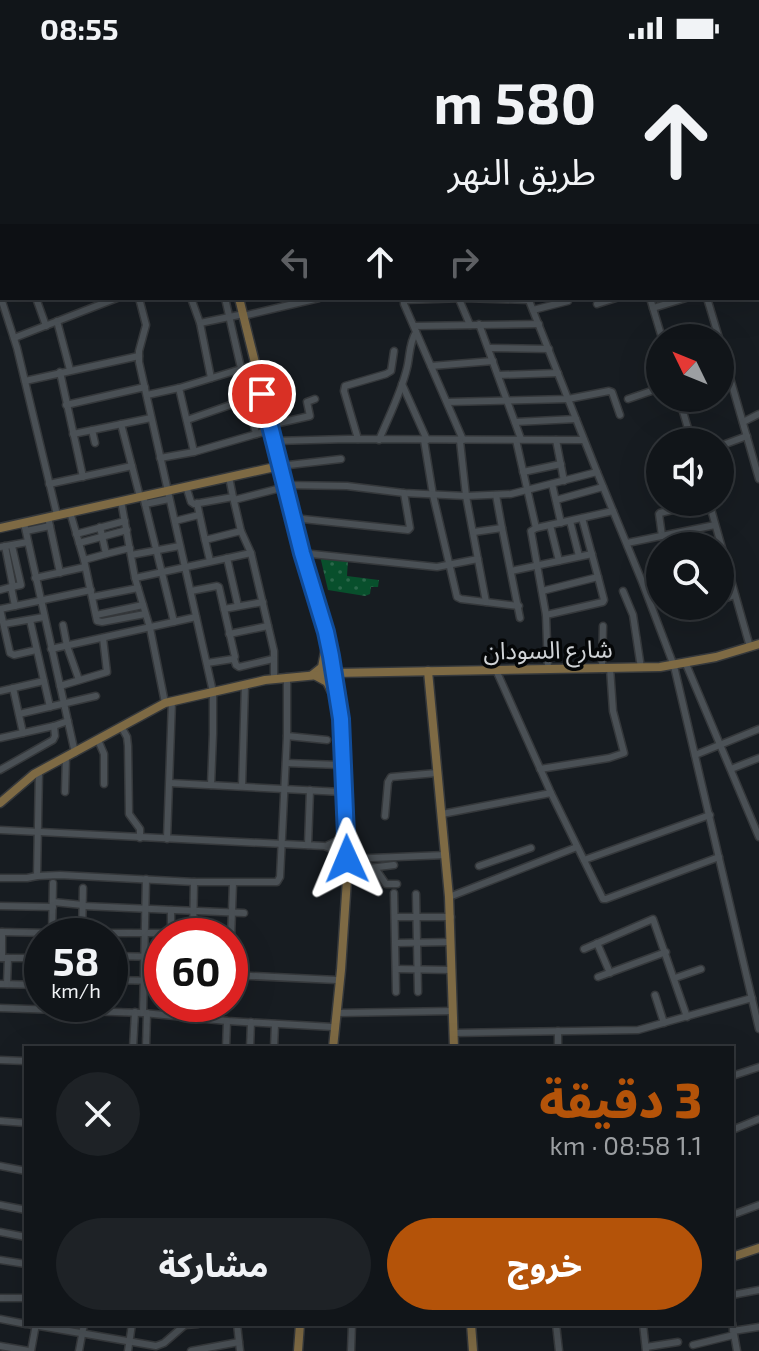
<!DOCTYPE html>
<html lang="ar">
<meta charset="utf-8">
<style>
body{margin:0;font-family:"Exo 2","Noto Sans Arabic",sans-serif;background:#1e2226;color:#f1f3f6;direction:rtl;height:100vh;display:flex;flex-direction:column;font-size:30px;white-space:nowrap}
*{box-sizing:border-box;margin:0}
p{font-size:26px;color:#9c9fa2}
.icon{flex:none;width:44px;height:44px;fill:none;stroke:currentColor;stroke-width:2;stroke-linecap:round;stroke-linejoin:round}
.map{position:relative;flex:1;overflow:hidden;direction:ltr}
.panel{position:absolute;left:24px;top:990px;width:710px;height:280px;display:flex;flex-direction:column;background:#111519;border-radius:0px;box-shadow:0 8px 32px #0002,0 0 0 2px #303438;direction:rtl}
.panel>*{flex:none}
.banner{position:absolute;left:0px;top:0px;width:760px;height:244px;box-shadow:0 8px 32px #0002,0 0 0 2px #303438;direction:rtl;background:#111519;color:#f1f3f6;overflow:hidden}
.needle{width:52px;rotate:313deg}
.fabs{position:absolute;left:646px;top:268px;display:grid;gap:16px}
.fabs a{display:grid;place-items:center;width:88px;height:88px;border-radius:50%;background:#111519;box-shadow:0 8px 32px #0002,0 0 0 2px #303438;font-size:40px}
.speed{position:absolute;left:24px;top:862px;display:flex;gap:16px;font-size:40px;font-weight:700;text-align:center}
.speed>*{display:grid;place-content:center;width:104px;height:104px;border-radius:50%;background:#111519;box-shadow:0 8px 32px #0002,0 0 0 2px #303438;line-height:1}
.speed small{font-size:20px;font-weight:400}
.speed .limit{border:12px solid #d22;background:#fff;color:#111}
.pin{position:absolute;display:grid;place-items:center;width:68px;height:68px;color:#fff;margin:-34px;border:4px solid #fff;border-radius:50%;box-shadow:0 2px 8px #0007}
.me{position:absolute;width:88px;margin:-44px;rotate:359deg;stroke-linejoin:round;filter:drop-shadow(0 0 6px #0008)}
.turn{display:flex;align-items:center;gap:28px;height:168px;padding:0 32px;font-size:36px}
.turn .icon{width:104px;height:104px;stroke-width:2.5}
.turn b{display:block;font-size:56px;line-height:68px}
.lanes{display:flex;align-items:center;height:76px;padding:0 32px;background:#0003;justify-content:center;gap:40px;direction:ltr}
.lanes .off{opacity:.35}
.round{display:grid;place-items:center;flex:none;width:84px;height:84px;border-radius:42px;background:#1e2226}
.head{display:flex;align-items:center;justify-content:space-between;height:136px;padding:0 32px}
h1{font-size:48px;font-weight:800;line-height:60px;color:#b45309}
.button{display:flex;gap:16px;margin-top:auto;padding:16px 32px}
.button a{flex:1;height:92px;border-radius:48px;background:#b45309;color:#fff;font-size:32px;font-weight:800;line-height:92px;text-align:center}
.button a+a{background:#1e2226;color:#f1f3f6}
.status{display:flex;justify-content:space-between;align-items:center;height:56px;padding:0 40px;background:#111519;direction:ltr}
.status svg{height:22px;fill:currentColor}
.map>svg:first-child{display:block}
.park{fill:url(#park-dots)}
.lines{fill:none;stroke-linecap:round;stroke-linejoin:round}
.minor-casing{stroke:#35383b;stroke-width:9}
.major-casing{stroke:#35383b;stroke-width:11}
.minor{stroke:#4a5055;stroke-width:6}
.major{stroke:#7e6a44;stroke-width:8}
.route-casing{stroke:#114b97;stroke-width:20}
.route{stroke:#1a73e8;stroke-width:14}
.labels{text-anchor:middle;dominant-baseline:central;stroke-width:7;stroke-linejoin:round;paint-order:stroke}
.street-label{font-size:24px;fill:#d1d4d7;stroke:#050708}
</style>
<div class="status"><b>08:55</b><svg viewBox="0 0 49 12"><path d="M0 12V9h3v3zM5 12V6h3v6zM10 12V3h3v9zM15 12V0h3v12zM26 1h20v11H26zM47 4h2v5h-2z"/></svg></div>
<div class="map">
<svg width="759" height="1295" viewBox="0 0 759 1295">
<defs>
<pattern id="park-dots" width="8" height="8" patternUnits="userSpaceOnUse" patternTransform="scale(2)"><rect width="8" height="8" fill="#084f2c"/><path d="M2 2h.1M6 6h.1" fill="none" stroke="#2b674a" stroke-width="1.8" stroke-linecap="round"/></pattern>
</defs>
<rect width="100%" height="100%" fill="#171c21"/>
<polygon class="park" points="320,500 348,504 347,520 379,524 378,531 371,531 370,538 365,540 328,534"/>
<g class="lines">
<g class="minor-casing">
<g id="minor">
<polyline points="89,0 90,2"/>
<polyline points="125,0 125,2"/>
<polyline points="213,0 214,2"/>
<polyline points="431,0 431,2"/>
<polyline points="580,0 581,2"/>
<polyline points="638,0 639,2"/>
<polyline points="15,2 20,0"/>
<polyline points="183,2 187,0"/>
<polyline points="244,2 249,0"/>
<polyline points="316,2 321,0"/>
<polyline points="701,2 706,0"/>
<polyline points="758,32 759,32"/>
<polyline points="758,55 759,55"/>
<polyline points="0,61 2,66"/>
<polyline points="758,79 759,78"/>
<polyline points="0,96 2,96"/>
<polyline points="0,156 2,156"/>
<polyline points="0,192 2,191"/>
<polyline points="0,239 17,292 57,459"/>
<polyline points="36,242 46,270"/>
<polyline points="139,242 146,269 139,295 139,306 213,636 213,678 211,729"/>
<polyline points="191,242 200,267 211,322"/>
<polyline points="225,242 256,378"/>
<polyline points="528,242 597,416 641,523 674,610 759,973"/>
<polyline points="650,242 662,282"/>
<polyline points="707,242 719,282"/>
<polyline points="459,243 470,269"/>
<polyline points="597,248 616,242"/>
<polyline points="653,252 686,242"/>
<polyline points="533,254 568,245"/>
<polyline points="243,260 319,242"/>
<polyline points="57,265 70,314"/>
<polyline points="200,267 239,259"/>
<polyline points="479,268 521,383"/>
<polyline points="414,270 539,268"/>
<polyline points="14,282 117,242"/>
<polyline points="720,287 759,423"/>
<polyline points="489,292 549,293"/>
<polyline points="431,310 493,305"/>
<polyline points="60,316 83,421"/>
<polyline points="498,319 558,317"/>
<polyline points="25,325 139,300"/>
<polyline points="402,328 427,384"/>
<polyline points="179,332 194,396"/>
<polyline points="147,339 179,332 251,310"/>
<polyline points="679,342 692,386"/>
<polyline points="628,343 660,332"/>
<polyline points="448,346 568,343 609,335 612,336 620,359"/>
<polyline points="66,349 145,331"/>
<polyline points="187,364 262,338"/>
<polyline points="515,366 576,363"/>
<polyline points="743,366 759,358"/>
<polyline points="121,368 140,441"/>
<polyline points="270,369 310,360 307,346 315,343"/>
<polyline points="92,374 95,387"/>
<polyline points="73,378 151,362"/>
<polyline points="358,383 344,335 345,330 386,318 391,315 394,295"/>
<path d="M379 384C389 360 401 337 407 312 410 300 409 287 416 276"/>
<polyline points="424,384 433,439 457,541 461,543 519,550"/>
<polyline points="463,384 404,248 404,244 464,242 529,244"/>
<polyline points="516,384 536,472"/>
<polyline points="556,384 564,425"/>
<polyline points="274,385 348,383 584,384"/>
<polyline points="460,385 466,440 486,546"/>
<polyline points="720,390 747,380"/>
<polyline points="160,402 194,396 267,375"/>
<polyline points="280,410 341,403"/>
<polyline points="523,416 561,408"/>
<polyline points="49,428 132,410"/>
<polyline points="552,428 561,467"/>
<polyline points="285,429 347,430 404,437 466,440 511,438 597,416"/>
<polyline points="186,430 191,446 194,448 233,441 229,421"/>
<polyline points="143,440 174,566"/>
<polyline points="233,441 241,475"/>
<polyline points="234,444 281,432"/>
<polyline points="556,444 603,431"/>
<polyline points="121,445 135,522 150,572 165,647"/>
<polyline points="709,446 750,591"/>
<polyline points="197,447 205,484 241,475 251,497 274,595 274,622"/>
<polyline points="145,448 169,443"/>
<polyline points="70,456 84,504"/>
<polyline points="48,461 60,517"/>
<polyline points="293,462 408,474 410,472 404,437"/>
<polyline points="175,465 199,459"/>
<polyline points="570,465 579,500"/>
<polyline points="24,467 75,697"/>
<polyline points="550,469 559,505"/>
<polyline points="100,471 106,498 84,504 97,565 102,566 145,558"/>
<polyline points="502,472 520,562"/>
<polyline points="26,475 50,470"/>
<polyline points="474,476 502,472 496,439"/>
<polyline points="76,478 125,465"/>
<polyline points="662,480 659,458 660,457 706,446"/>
<polyline points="205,484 210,505"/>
<polyline points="79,487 127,474"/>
<polyline points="627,487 715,469"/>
<polyline points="5,490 13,531"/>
<polyline points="0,491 28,486"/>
<polyline points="302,497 437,511 478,503"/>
<polyline points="106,498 130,492"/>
<polyline points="131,499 180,490"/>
<polyline points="227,502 238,550"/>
<polyline points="511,515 592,498"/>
<polyline points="35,522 85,511"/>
<polyline points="135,522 251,497"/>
<polyline points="11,531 21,529 12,490"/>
<polyline points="0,534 11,531 15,550"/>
<polyline points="191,535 217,530 219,531 235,601 233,603 207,607"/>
<polyline points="542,535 598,521 582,462"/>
<polyline points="623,535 633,559 641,612"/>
<polyline points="92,541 138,532"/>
<polyline points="720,544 735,539"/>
<polyline points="0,553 91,534"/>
<polyline points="0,553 10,597 14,599 36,594"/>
<polyline points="224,553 263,546"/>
<polyline points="684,557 704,550"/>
<polyline points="96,559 143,549"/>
<polyline points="546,559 603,546 604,544 598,521"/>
<polyline points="30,564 50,651"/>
<polyline points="4,568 44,561"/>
<polyline points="63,569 67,590 79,624"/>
<polyline points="229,578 268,570"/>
<polyline points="51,593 196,561"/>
<polyline points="234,603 236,609 239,611 273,603"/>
<polyline points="686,608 759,781"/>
<polyline points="548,613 546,559 531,475 536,472 613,455"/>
<polyline points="602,613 603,570"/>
<polyline points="496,614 551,737 603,843 606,843 719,801"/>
<polyline points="60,630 107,616 103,582"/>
<polyline points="13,632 23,677"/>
<polyline points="0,635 44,625"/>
<polyline points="19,658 96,640"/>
<polyline points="122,672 127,681 128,690 129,758 140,773 140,782"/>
<polyline points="287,680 327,684"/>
<polyline points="0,682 54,670 68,665"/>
<polyline points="98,684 104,698 104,728"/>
<polyline points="695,699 759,673"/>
<polyline points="286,707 340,709"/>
<polyline points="540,713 609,702 624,697 613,655 610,612"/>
<polyline points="731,713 759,702"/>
<polyline points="0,714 53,684 55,680 54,670"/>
<polyline points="170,727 342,736"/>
<polyline points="242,730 245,629"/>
<polyline points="65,736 66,701"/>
<polyline points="442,758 551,737"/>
<polyline points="385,760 388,726 391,721 437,717"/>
<polyline points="0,774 324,790 335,794 343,802"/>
<polyline points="167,783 172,645"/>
<polyline points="308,789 310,734"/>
<polyline points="328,789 339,784 343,778"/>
<polyline points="363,802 370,812 394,809"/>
<polyline points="347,803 446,799"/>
<polyline points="584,804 710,759"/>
<polyline points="479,810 531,792"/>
<polyline points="375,812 386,828 397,828"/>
<polyline points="37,820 39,715"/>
<polyline points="0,822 27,822 37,820 60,819 194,826 277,826 280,821 287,680 287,621"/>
<polyline points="394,837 396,936"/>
<polyline points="416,838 418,936"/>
<polyline points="449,841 577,791"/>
<polyline points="53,846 83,849"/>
<polyline points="0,850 53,851"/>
<polyline points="83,850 244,857"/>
<polyline points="395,861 451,861"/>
<polyline points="52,872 103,874"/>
<polyline points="0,876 52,877"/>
<polyline points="111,877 171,877"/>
<polyline points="52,880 53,827"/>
<polyline points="82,880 83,832"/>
<polyline points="171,880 171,854"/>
<polyline points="193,880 194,826"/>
<polyline points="396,887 451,886"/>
<polyline points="597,887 610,917"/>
<polyline points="584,893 653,863 687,961"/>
<polyline points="110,900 162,901"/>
<polyline points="0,902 42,902"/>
<polyline points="2,902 2,876"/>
<polyline points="230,910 233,827"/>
<polyline points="396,913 452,914"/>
<polyline points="230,919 337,924"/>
<polyline points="598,921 666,896"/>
<polyline points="675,922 701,913"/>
<polyline points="110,924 162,925"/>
<polyline points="0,928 42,929"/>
<polyline points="7,928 8,902"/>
<polyline points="655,939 664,967"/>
<polyline points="0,952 143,957 227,965 333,971"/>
<polyline points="143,957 146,823"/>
<polyline points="338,957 453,955"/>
<polyline points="189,961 189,948"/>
<polyline points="454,977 638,974 752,942"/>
<polyline points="133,992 135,956"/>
<polyline points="146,992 147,957"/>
<polyline points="226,992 227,965"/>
<polyline points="250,992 251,966"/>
<polyline points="274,992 275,968"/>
<polyline points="558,992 558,975"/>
<polyline points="0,1004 26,1005"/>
<polyline points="732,1020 759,1011"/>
<polyline points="0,1065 26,1067"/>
<polyline points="732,1074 759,1063"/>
<polyline points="0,1110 26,1115"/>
<polyline points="0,1149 26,1154"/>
<polyline points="732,1159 759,1149"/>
<polyline points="0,1176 26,1181"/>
<polyline points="0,1204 26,1208"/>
<polyline points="732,1239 759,1234"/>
<polyline points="0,1242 26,1242"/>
<polyline points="0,1263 26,1268"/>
<polyline points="732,1267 737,1295"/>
<polyline points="28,1268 156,1290 164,1287 186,1268"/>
<polyline points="237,1268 240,1295"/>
<polyline points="556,1268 559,1295"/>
<polyline points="643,1268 646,1295"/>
<polyline points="185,1269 198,1268"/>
<polyline points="733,1275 759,1271"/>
<polyline points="693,1289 734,1279"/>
<polyline points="0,1290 29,1295"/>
<polyline points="646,1291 678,1286"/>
<polyline points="31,1295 36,1268"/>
<polyline points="79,1295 84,1268"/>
<polyline points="128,1295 132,1268"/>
<polyline points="191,1295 239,1286"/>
<polyline points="351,1295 352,1268"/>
</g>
</g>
<g class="major-casing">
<g id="major">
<polyline points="145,0 146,2"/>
<polyline points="0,122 1,126"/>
<polyline points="239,242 302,497 326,576 340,654 346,761 347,823 341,914 333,992"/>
<polyline points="0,472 275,411"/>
<polyline points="428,615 449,841 454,992"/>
<polyline points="334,617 660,611 716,601 759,588"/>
<polyline points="312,619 322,611 325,596"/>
<polyline points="316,620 327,626 332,636"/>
<polyline points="0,747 34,718 165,647 265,624 329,618"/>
<polyline points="732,1201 759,1192"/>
<polyline points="471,1268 473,1295"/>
<polyline points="298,1295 300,1268"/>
</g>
</g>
<use href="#minor" class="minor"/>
<use href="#major" class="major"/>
</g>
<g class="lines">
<g class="route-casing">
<polyline id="route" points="262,338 302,497 326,576 331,600 341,663 347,803"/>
</g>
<use href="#route" class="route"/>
</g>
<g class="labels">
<g class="street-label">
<text transform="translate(548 593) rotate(-1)">شارع السودان</text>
</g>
</g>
</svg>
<div class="fabs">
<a><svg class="needle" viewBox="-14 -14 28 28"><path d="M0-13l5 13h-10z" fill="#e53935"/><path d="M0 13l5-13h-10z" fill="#9c9fa2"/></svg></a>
<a><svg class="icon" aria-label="sound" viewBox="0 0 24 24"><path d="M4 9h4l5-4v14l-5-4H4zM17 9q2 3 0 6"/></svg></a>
<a><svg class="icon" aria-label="search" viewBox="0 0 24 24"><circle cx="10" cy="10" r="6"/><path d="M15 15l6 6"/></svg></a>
</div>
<div class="speed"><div>58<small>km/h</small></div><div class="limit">60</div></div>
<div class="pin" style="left:262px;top:338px;background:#d93025"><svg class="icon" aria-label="arrive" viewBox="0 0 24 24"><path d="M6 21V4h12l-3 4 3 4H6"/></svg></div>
<svg class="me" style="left:347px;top:803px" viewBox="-20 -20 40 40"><path d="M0-17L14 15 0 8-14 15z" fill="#1a73e8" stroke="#fff" stroke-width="4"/></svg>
<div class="banner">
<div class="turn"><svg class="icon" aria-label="ahead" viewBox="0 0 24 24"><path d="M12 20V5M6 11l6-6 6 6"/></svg><div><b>580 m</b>طريق النهر</div></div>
<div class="lanes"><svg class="icon off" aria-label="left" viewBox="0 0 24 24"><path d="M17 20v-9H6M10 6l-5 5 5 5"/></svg><svg class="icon" aria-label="ahead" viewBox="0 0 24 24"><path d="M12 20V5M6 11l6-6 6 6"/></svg><svg class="icon off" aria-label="right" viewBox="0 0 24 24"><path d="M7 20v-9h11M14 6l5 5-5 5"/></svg></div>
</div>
<section class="panel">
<div class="head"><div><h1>3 دقيقة</h1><p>1.1 km · 08:58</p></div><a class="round"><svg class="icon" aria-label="close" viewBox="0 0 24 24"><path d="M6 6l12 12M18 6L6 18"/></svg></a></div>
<div class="button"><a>خروج</a><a>مشاركة</a></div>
</section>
</div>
